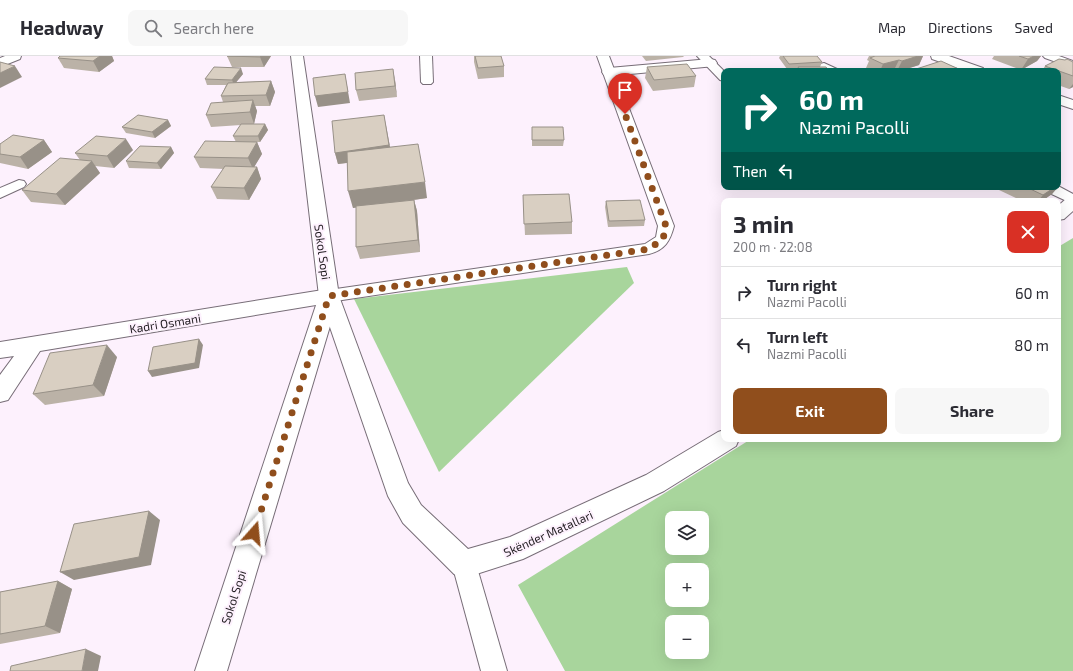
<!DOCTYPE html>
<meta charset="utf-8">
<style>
body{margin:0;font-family:"Exo 2",sans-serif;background:#f7f7f7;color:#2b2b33;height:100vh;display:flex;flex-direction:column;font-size:15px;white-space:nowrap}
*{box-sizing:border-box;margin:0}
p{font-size:13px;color:#7c7c81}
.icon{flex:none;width:22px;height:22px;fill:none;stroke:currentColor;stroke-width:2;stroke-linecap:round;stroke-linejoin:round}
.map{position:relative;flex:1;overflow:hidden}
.sheet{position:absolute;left:721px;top:142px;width:340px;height:244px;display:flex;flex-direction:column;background:#fff;border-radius:8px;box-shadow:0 4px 16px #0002}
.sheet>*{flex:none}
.banner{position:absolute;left:721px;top:12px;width:340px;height:122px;border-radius:8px;box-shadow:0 4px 16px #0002;background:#00695c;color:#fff;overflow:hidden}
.buttons{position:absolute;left:665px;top:455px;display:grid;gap:8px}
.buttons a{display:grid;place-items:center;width:44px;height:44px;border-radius:8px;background:#fff;box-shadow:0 4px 16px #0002;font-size:20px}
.pin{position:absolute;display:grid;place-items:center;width:34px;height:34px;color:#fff;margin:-41px -17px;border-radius:50% 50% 50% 0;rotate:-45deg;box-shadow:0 0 4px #0007}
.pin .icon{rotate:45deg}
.me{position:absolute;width:44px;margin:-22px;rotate:18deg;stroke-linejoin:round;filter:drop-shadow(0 0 3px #0008)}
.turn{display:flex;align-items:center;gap:14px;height:84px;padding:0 12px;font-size:18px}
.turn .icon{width:52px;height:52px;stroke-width:2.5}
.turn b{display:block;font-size:28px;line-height:34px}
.then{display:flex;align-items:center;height:38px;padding:0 12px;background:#0003;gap:8px;font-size:15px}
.round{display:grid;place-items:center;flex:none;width:42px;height:42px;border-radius:8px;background:#f7f7f7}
.headline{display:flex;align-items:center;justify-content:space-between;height:68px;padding:0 12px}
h1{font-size:24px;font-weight:700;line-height:30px}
.cta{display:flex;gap:8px;margin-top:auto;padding:8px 12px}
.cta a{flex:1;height:46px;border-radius:8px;background:#904e1c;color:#fff;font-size:16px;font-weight:700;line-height:46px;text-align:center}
.cta a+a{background:#f7f7f7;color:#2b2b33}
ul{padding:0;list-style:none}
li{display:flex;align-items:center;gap:12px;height:52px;padding:0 12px;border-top:1px solid #e1e1e2}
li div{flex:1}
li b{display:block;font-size:15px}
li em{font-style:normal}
header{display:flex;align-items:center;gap:24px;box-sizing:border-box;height:56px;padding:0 20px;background:#fff;border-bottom:1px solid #e1e1e2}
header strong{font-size:19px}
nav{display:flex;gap:22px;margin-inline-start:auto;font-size:14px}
.search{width:280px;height:36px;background:#f7f7f7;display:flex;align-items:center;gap:10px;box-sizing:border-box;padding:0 14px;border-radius:8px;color:#7c7c81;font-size:15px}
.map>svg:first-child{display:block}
.green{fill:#a8d59c;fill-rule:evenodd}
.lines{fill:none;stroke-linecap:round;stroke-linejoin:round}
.service-casing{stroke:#776d77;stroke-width:2}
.minor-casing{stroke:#776d77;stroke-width:2}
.tertiary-casing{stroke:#776d77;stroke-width:2}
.service{fill:#fff;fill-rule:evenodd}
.minor{fill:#fff;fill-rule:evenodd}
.tertiary{fill:#fff;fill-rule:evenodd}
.wall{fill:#bbb2a7}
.shaded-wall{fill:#989188}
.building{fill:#d9cfc2;stroke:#989188}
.route{stroke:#904e1c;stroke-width:7;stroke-dasharray:0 12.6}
.labels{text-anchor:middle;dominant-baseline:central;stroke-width:4;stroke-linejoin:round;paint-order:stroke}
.street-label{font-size:12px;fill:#211d21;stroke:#fdf1fd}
</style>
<header>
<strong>Headway</strong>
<div class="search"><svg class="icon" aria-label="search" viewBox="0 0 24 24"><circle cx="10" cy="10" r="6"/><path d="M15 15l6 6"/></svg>Search here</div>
<nav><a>Map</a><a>Directions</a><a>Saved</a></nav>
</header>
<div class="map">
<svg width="1073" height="615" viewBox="0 0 1073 615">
<rect width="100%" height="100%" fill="#fdf1fd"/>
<g class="green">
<path d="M1073 182V615H565L518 529 751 383H1058V191ZM672 462H702V492H672ZM672 514H702V544H672ZM672 566H702V596H672Z"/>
<polygon points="627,211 634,227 439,416 354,243"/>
</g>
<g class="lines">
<g class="service-casing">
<g id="service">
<polygon points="420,0 432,0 433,26 431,28 423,28 421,26"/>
<path d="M597 0H609L674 170C670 185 665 194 649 198L329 246 323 244 320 240 323 236 329 234 645 188 656 181 658 170Z"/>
<polygon points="697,0 709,0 724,15 724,25 720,24"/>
<polygon points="1043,0 1059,0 1073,5 1073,12 1045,2"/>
<path d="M824 7 837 13 839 15C831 15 823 17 818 10L820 8Z"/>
<polygon points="19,124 24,125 26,128 24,131 0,142 0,132"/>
<polygon points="1058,130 1073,138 1073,148 1043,134 1041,131"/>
<polygon points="464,496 473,500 476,508 507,615 481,615 452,508 455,500"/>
</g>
</g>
<g class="minor-casing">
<g id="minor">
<polygon points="5,0 21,0 20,3 0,11 0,2"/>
<polygon points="931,0 949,0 983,12 985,15 966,15 932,3"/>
<polygon points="710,3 715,4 717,7 715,10 609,20 604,19 602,16 604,13 609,12"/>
<polygon points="1058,39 1073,44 1073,53 1058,48"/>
<polygon points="1073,141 1073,155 1064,163 1058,164 1058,150 1067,142"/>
<polygon points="329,233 336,235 339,240 408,427 421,449 468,493 510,481 646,419 718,376 724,374 724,383 739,383 736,390 664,435 523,503 464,522 454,518 403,467 388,440 322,248 40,295 8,344 0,346 0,319 14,300 0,302 0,286"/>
</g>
</g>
<g class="tertiary-casing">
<polygon id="tertiary" points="291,0 303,0 339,240 227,615 195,615 319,240"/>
</g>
<use href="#service" class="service"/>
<use href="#minor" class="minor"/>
<use href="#tertiary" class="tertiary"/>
</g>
<g class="wall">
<polygon points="60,0 112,0 114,5 99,16 64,12 58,2"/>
<polygon points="227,0 271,0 264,11 232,11"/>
<polygon points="474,0 504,10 504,21 478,23 474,6"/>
<polygon points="642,0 684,0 683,1 646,5"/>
<polygon points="780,0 817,0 822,6 820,11 829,15 796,15 797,13 787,13 779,2"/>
<polygon points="869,0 923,0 919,9 900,15 894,14 892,15 871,15 866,12 869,5 867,4"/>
<polygon points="994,0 1041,0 1037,5 1021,14 992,3"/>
<polygon points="1065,4 1073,6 1073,31 1069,33 1058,29 1058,15 1042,15 1045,10"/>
<polygon points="647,11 696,20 694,31 653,35 645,22"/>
<polygon points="243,18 236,26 271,25 275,36 270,50 255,50 257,55 254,68 248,68 265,68 268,74 260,86 236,86 233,80 241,69 211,71 206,59 223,46 221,40 226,29 207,29 205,23"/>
<polygon points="395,24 397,41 359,45 356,34"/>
<polygon points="168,64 171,70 155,82 126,77 122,71"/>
<polygon points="532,71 564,84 563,90 532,90"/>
<polygon points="44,84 52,96 28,113 0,107 0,88"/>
<polygon points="257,86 262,98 254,111 257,111 261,123 249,144 217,143 211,131 224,113 200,112 194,101"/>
<polygon points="171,91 174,97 161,113 129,112 126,105"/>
<polygon points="390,91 427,142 414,144 417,155 420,196 360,203 356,191 356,151 353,152 347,107 338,108 335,97"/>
<polygon points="133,94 114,112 95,110 100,117 65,149 31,146 22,134 80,104 75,97"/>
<polygon points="1001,131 1058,131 1052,138 1042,145 1022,145 999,134"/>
<polygon points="523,139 572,166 572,178 525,179"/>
<polygon points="606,145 645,164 644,170 608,171 605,151"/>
<polygon points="117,301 104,340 45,349 33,338"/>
<polygon points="58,525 72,533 60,577 0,588 0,536"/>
</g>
<g class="shaded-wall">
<polygon points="100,0 112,0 114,5 99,16 93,5"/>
<polygon points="261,0 271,0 264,11 260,1"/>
<polygon points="918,0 923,0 919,9 900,15 897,15 902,5"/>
<polygon points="1034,0 1041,0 1037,5 1021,14 1028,3"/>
<polygon points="899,4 894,14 892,15 880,15 883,8"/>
<polygon points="15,10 22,21 0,32 0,17"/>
<polygon points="241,12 243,18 234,29 232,24"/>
<polygon points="393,13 395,24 397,41 395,30"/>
<polygon points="345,18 350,47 318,51 315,40"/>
<polygon points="271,25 275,36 270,50 266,39"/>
<polygon points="1073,28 1073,31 1069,33"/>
<polygon points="253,44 257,55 254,68 250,56"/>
<polygon points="384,59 392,101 338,108 335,97"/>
<polygon points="168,64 171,70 155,82 152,76"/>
<polygon points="265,68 268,74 260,86 258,80"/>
<polygon points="126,83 133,94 114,112 107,100"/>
<polygon points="44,84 52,96 28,113 20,101"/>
<polygon points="257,86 262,98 253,113 248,102"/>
<polygon points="171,91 174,97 161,113 157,107"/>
<polygon points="92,105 100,117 65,149 56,138"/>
<polygon points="257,111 261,123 249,144 244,132"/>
<polygon points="425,126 427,142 353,152 348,135"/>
<polygon points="1055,131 1058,131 1052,138 1042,145 1038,145 1043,139"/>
<polygon points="414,144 417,155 420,196 418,184"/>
<polygon points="199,283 203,289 199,312 152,321 148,315"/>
<polygon points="107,289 117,301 104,340 93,329"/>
<polygon points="149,455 160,464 151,509 74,524 60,516"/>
<polygon points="58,525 72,533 60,577 45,570"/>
<polygon points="86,593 101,600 98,615 82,615"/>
</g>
<g class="building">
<polygon points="60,0 100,0 93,5 58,2"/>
<polygon points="227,0 261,0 260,1"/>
<polygon points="475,0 501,0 504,10 478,12"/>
<polygon points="783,0 817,0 822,6 789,8"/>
<polygon points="875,0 918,0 902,5 899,4 883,8 870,2"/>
<polygon points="1019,0 1034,0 1028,3"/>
<polygon points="1059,3 1065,4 1067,3 1073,6 1073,20 1045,10"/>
<polygon points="941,5 963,15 910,15"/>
<polygon points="0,6 15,10 0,17"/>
<polygon points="687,8 696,20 654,24 647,11"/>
<polygon points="214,11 241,12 232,24 205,23"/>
<polygon points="798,11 826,11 829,15 800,15"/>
<polygon points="393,13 395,30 356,34 355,17"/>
<polygon points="345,18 348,36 315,40 313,22"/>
<polygon points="271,25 266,39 221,40 228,27"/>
<polygon points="253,44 250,56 206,59 211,47"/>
<polygon points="138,59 168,64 152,76 122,71"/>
<polygon points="384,59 389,89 335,97 332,65"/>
<polygon points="241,68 265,68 258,80 233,80"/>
<polygon points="532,71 563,71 564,84 532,84"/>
<polygon points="13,79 44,84 20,101 0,98 0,88"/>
<polygon points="96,80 126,83 107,100 75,97"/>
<polygon points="205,85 257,86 248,102 194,101"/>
<polygon points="418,88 425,126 348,135 347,96"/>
<polygon points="140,90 171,91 157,107 126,105"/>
<polygon points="60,102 92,105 56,138 22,134"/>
<polygon points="225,110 257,111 244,132 211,131"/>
<polygon points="1058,125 1061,126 1058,129"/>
<polygon points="1026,131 1055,131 1043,139"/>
<polygon points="569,138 572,166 524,168 523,139"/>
<polygon points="414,144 418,184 356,191 356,150"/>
<polygon points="640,144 645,164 609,165 606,145"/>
<polygon points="199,283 195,307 148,315 153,291"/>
<polygon points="107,289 93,329 33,338 50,297"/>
<polygon points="149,455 139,501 60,516 74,468"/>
<polygon points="58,525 45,570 0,578 0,536"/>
<polygon points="86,593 82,615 10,615 11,610"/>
</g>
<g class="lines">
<polyline class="route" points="254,477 329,240 649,193 663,183 666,170 625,58"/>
</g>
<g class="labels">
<g class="street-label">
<text transform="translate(323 196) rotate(82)">Sokol Sopi</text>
<text transform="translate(165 267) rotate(-9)">Kadri Osmani</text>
<text transform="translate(548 477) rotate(-24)">Skënder Matallari</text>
<text transform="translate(233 541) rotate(-72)">Sokol Sopi</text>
</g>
</g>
</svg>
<div class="buttons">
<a><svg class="icon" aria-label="layers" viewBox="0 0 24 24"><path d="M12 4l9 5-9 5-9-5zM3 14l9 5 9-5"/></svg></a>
<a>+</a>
<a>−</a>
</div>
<div class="pin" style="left:625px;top:58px;background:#d93025"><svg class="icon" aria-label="arrive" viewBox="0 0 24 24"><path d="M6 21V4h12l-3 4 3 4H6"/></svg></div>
<svg class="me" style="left:254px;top:477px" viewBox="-20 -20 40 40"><path d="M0-17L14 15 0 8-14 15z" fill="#904e1c" stroke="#fff" stroke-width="4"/></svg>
<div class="banner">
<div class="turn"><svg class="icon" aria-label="right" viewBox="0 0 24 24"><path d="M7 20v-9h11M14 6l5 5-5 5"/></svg><div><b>60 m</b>Nazmi Pacolli</div></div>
<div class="then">Then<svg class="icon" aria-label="left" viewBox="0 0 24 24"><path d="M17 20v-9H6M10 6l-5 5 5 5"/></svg></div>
</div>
<section class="sheet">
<div class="headline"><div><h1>3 min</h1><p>200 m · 22:08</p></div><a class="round" style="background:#d93025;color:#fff"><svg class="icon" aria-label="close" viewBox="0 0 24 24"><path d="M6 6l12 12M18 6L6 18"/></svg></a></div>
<ul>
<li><svg class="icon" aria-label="right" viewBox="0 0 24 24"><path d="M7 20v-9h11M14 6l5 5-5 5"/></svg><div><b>Turn right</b><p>Nazmi Pacolli</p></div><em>60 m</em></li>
<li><svg class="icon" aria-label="left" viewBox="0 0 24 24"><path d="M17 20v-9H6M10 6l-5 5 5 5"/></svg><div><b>Turn left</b><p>Nazmi Pacolli</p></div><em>80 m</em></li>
</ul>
<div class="cta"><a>Exit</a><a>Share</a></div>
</section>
</div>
